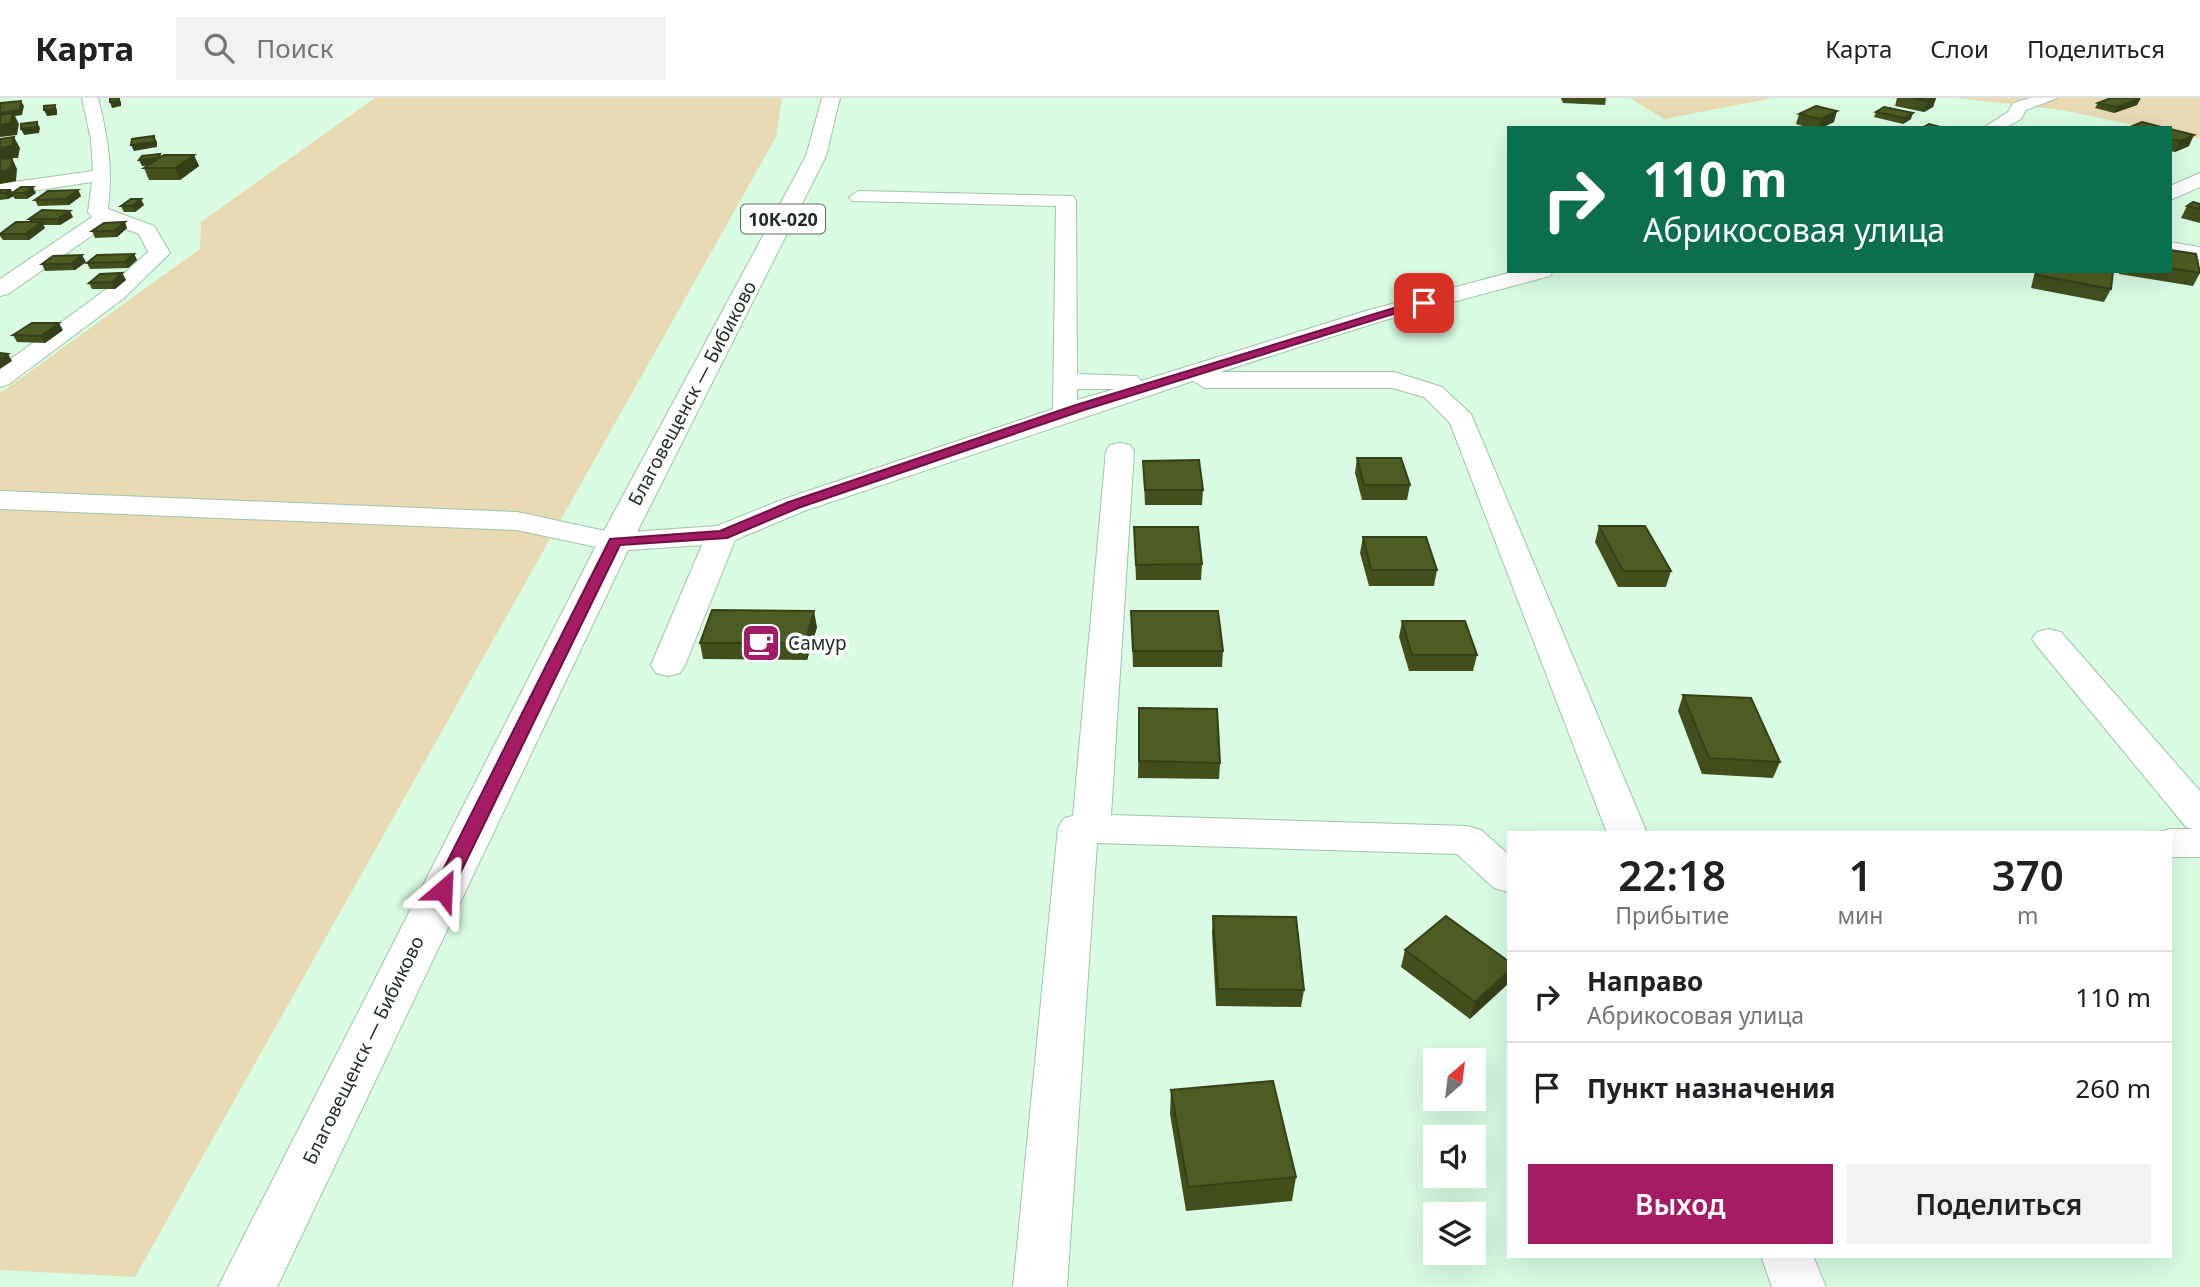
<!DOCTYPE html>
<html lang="ru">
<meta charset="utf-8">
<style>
body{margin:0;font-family:"Noto Sans",sans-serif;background:#f2f2f2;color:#202124;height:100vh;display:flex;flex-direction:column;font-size:26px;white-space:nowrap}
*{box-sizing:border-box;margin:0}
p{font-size:23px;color:#757577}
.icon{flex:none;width:38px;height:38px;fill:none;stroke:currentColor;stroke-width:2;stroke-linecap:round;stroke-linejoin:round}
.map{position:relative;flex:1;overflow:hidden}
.sheet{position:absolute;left:1507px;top:733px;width:665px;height:427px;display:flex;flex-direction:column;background:#fff;border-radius:0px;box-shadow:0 7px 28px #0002}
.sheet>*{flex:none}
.top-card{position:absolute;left:1507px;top:28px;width:665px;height:147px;border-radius:0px;box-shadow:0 7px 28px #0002;background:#0b6e4f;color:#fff;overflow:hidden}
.needle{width:46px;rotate:28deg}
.buttons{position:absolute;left:1423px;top:950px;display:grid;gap:14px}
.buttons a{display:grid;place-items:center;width:63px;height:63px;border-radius:0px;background:#fff;box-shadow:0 7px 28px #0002;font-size:35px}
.pin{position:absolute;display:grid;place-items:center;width:60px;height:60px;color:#fff;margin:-30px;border-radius:14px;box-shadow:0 4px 10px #0006}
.me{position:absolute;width:77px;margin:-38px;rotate:26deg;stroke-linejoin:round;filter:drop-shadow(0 0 5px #0008)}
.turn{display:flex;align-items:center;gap:24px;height:147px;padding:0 21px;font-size:32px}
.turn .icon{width:91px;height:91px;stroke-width:2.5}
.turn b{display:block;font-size:49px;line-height:60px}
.eta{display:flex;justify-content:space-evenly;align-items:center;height:119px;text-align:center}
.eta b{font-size:42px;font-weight:600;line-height:49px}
.action{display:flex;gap:14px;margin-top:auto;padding:14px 21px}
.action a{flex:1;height:80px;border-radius:0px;background:#a51c65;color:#fff;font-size:28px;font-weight:600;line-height:80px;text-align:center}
.action a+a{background:#f2f2f2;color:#202124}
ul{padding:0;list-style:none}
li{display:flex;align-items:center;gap:21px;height:91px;padding:0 21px;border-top:2px solid #e0e0e0}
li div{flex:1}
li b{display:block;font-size:26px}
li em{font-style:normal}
header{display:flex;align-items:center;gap:42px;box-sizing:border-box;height:98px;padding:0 35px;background:#fff;border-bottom:2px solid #e0e0e0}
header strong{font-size:33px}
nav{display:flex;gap:38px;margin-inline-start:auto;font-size:24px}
.search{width:490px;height:63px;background:#f2f2f2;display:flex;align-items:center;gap:18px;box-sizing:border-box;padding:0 24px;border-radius:0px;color:#757577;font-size:26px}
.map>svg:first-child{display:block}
.green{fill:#e8dab3}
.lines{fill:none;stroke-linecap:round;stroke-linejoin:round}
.minor-casing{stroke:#a2c3ab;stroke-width:2}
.major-casing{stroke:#a2c3ab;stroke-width:2}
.minor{fill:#fff;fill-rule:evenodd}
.major{fill:#fff;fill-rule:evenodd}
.wall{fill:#424f1d}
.shaded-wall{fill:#364018}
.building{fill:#4d5c22;stroke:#364018;stroke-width:2}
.route{fill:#a51c65;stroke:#6b1242;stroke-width:2}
.labels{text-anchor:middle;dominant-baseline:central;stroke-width:7;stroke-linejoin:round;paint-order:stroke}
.shield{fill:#fff;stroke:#626b65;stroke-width:2}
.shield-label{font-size:18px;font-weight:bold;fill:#1f2c23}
.street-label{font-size:19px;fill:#1f2c23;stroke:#fff}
.poi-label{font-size:19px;fill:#1f2c23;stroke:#fff;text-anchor:start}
</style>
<header>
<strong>Карта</strong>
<div class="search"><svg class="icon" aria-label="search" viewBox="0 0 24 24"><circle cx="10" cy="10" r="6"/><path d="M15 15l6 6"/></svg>Поиск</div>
<nav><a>Карта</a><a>Слои</a><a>Поделиться</a></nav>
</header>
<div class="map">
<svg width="2200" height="1189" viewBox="0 0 2200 1189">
<rect width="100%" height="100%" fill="#d9fce3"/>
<g class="green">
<polygon points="375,0 782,0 776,39 135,1179 0,1172 0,295 200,151 201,124"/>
<polygon points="1630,0 1773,0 1664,21"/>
<polygon points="1956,0 2200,0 2200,41 2170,34 2170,30 2147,30 2062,12"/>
</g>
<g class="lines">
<g class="minor-casing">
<g id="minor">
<path d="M82 0H98C108 39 113 71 108 111L154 128 170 155 124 200 9 286 0 289V269L108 190 148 154 139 136 110 125 8 196 0 198V181L92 119 88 114 92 84 0 98V86L93 73 91 42Z"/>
<polygon points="2031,0 2057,0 2026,12 2021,21 2005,30 1983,30 2008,14 2013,5"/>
<polygon points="2200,75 2200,89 2170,102 2170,88"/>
<path d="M859 93 1073 98 1076 102 1077 276 1137 278 1141 283 1369 212 1516 173H1553L1550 178 1385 222 1220 274H1394L1442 289 1471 316 1647 735H1607L1450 325 1424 299 1392 290H1205L1193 283 804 413 735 442 685 567 680 575 668 578 656 575 651 567 702 447 615 453 517 432 0 411V393L517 414 615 435 717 428 784 401 1053 311 1056 108 852 103 849 99ZM1077 291H1115L1077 302Z"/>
<polygon points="2170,144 2200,149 2200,161 2170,156"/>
<polygon points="1120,345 1130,347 1134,353 1111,717 1467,728 1481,732 1508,756 1508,794 1494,790 1457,756 1097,745 1067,1189 1013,1189 1058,730 1064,720 1073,718 1106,353 1110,347"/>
<polygon points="2049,531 2061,534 2200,693 2200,759 2170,759 2170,735 2156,735 2170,731 2192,731 2186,729 2037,548 2032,541 2037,534"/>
<polygon points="1761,1158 1813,1158 1826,1189 1772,1189"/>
</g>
</g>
<g class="major-casing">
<polygon id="major" points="822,0 840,0 826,58 632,444 277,1189 218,1189 598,444 806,58"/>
</g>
<use href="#minor" class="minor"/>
<use href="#major" class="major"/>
</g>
<g class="wall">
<polygon points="1561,0 1606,0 1605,7 1563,5"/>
<polygon points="1897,0 1936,0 1933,9 1924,14 1895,8"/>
<polygon points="2140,1 2137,7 2114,15 2095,10 2098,5"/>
<polygon points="1876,14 1911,21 1903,26 1874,19"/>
<polygon points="1799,16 1834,24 1821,30 1809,30 1796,26"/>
<polygon points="2170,31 2189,48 2175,54 2170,53"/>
<polygon points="194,57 199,68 180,82 149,82 144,70 148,67 142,68 161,59"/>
<polygon points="0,92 11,92 12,95 36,95 27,101 15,101 13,98 8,101 0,102"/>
<polygon points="78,92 81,98 69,107 38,108 35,102"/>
<polygon points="2200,106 2200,125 2181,120 2187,108"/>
<polygon points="144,107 135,114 124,114 121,108"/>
<polygon points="73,119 60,127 43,127 45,130 29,142 3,142 0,138 0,136 30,124 29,121"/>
<polygon points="127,130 117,139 95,140 92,133"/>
<polygon points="2170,152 2200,175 2193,188 2119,176 2119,173 2170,173"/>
<polygon points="134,156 137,162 128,170 90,171 87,165"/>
<polygon points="86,164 75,172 45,173 42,166"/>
<polygon points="2035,173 2113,173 2111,191 2104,204 2031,190"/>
<polygon points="122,175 126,182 115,191 92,191 89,185"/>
<polygon points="63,232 45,245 17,244 13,237"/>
<polygon points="1357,360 1410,387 1407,402 1362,402 1355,375"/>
<polygon points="1143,363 1203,392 1202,407 1145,407"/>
<polygon points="1599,428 1671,473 1666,489 1618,489 1595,444"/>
<polygon points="1134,429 1202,466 1201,482 1136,482"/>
<polygon points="1363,439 1437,472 1434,488 1369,488 1360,455"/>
<polygon points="1131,513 1223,553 1222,569 1133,569"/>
<polygon points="1402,523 1477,557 1473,573 1409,573 1399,539"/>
<polygon points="817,529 807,562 703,561 700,545"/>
<polygon points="1683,597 1780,664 1773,680 1702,676 1678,613"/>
<polygon points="1139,610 1220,665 1219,681 1138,680"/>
<polygon points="1213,818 1304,892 1301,909 1216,908 1212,835"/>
<polygon points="1405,852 1508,863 1470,921 1401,869"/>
<polygon points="1171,992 1296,1079 1292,1103 1186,1113 1170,1016"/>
</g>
<g class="shaded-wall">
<polygon points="119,0 121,4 121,8 112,10 110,4"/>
<polygon points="1933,0 1936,0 1933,9 1924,14 1928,3"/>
<polygon points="2140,1 2137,7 2114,15 2117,9"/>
<polygon points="21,3 24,8 22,17 15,18 19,26 17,37 0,39 0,15"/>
<polygon points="55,7 57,12 57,17 47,18 44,12"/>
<polygon points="1837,13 1834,24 1821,30 1818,30 1821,21"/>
<polygon points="1913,15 1911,21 1903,26 1905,20"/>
<polygon points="37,24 40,30 39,35 24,37 21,31"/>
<polygon points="2194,37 2189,48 2175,54 2180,43"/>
<polygon points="154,38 157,44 157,49 134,53 131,47"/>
<polygon points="14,39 20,50 18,60 12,60 17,71 16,83 0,86 0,50"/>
<polygon points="160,56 163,61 160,66 142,68 139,62"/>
<polygon points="194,57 199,68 180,82 175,70"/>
<polygon points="33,89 36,95 27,101 24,95"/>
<polygon points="11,92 14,98 8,101 5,95"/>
<polygon points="78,92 81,98 69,107 66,101"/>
<polygon points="141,101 144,107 135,114 132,108"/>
<polygon points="70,113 73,119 60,127 57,121"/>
<polygon points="42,124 45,130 29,142 25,136"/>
<polygon points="125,124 127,130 117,139 114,133"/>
<polygon points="134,156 137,162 128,170 125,164"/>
<polygon points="82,157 86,164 75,172 71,166"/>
<polygon points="122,175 126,182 115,191 112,184"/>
<polygon points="59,225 63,232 45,245 41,238"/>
<polygon points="8,256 12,263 0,271 0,261"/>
<polygon points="814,513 817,529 807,562 805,545"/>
<polygon points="1508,874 1508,886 1470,921 1475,904"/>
</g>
<g class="building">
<polygon points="110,0 119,0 119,3 110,4"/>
<polygon points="1913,0 1933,0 1928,3"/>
<polygon points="2111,0 2134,0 2140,1 2117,9 2098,5"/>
<polygon points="21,3 20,12 0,15 0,5"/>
<polygon points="55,7 54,11 44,12 44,8"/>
<polygon points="1816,8 1837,13 1821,21 1799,16"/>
<polygon points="1884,9 1913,15 1905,20 1876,14"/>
<polygon points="13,15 11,25 0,27 0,17"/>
<polygon points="37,24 37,29 21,31 21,26"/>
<polygon points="2142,24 2165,30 2128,30"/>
<polygon points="1929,26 1944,30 1922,30"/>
<polygon points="2170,31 2194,37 2180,43 2170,41"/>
<polygon points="154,38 154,44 131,47 132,41"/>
<polygon points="14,39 12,48 0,50 0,41"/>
<polygon points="160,56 158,60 139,62 142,58"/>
<polygon points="164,57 194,57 175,70 144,70"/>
<polygon points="12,60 10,72 0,73 0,61"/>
<polygon points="21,89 33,89 24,95 12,95"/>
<polygon points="0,92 11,92 5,95 0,95"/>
<polygon points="78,92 66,101 35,102 48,93"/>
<polygon points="131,101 141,101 132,108 121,108"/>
<polygon points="2193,104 2200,106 2200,111 2187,108"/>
<polygon points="42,112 70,113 57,121 29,121"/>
<polygon points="16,124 42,124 25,136 0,136"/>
<polygon points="125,124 114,133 92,133 104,125"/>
<polygon points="2170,152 2196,156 2200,175 2170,170"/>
<polygon points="134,156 125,164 87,165 97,157"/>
<polygon points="82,157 71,166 42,166 53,158"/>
<polygon points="2038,173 2113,173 2111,191 2037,177"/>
<polygon points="122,175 112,184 89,185 100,176"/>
<polygon points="32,225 59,225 41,238 13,237"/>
<polygon points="0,255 8,256 0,261"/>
<polygon points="1357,360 1401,360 1410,387 1364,387"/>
<polygon points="1199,362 1203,392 1145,392 1143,363"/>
<polygon points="1599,428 1645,428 1671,473 1623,473"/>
<polygon points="1134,429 1198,429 1202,466 1136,467"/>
<polygon points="1363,439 1426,439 1437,472 1371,472"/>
<polygon points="712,512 814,513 805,545 700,545"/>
<polygon points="1131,513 1218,513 1223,553 1133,553"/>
<polygon points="1402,523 1465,523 1477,557 1412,557"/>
<polygon points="1683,597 1751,600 1780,664 1709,660"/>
<polygon points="1139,610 1217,611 1220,665 1139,663"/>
<polygon points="1213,818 1296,819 1304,892 1218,891"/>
<polygon points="1446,818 1508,863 1508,874 1475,904 1405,852"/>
<polygon points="1273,983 1296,1079 1188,1089 1171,992"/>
</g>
<polygon class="route" points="1420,202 1429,205 1084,312 798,410 727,440 620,447 452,792 443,799 436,797 433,792 610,441 720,433 789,404 1076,307"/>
<defs>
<g id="cafe-square" transform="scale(2.0125)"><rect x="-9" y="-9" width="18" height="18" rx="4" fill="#a51c65" stroke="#fff"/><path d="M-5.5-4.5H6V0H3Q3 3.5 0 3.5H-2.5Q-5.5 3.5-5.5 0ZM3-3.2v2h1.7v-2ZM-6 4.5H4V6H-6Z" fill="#fff"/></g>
</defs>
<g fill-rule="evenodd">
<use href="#cafe-square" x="761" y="545"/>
</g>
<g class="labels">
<rect class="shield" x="741" y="106.5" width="84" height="29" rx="5"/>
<g class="shield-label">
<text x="783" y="121">10К-020</text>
</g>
<g class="street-label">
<text transform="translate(692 295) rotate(-62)">Благовещенск — Бибиково</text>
<text transform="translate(363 952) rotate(-64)">Благовещенск — Бибиково</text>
</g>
<g class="poi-label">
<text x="788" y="545">Самур</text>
</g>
</g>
</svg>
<div class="buttons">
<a><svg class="needle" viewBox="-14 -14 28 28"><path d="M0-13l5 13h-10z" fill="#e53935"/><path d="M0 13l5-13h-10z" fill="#757577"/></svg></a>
<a><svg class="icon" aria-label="sound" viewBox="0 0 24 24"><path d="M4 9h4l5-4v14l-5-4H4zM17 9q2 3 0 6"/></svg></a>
<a><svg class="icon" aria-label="layers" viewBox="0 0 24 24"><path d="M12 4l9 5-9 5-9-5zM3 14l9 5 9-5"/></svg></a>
</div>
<div class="pin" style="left:1424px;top:205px;background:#d93025"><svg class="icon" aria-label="arrive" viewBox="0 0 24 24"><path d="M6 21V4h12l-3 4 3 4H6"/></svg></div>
<svg class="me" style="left:443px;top:792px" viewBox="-20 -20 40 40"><path d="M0-17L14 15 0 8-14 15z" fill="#a51c65" stroke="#fff" stroke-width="4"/></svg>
<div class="top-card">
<div class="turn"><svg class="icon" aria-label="right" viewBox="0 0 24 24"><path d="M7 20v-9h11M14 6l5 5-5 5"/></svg><div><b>110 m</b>Абрикосовая улица</div></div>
</div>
<section class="sheet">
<div class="eta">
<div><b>22:18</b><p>Прибытие</p></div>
<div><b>1</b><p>мин</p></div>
<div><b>370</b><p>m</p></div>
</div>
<ul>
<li><svg class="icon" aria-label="right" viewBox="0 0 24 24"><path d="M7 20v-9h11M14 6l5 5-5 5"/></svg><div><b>Направо</b><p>Абрикосовая улица</p></div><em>110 m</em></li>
<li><svg class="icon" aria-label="arrive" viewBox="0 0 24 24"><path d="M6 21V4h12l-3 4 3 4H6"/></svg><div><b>Пункт назначения</b></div><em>260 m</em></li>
</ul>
<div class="action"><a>Выход</a><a>Поделиться</a></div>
</section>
</div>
